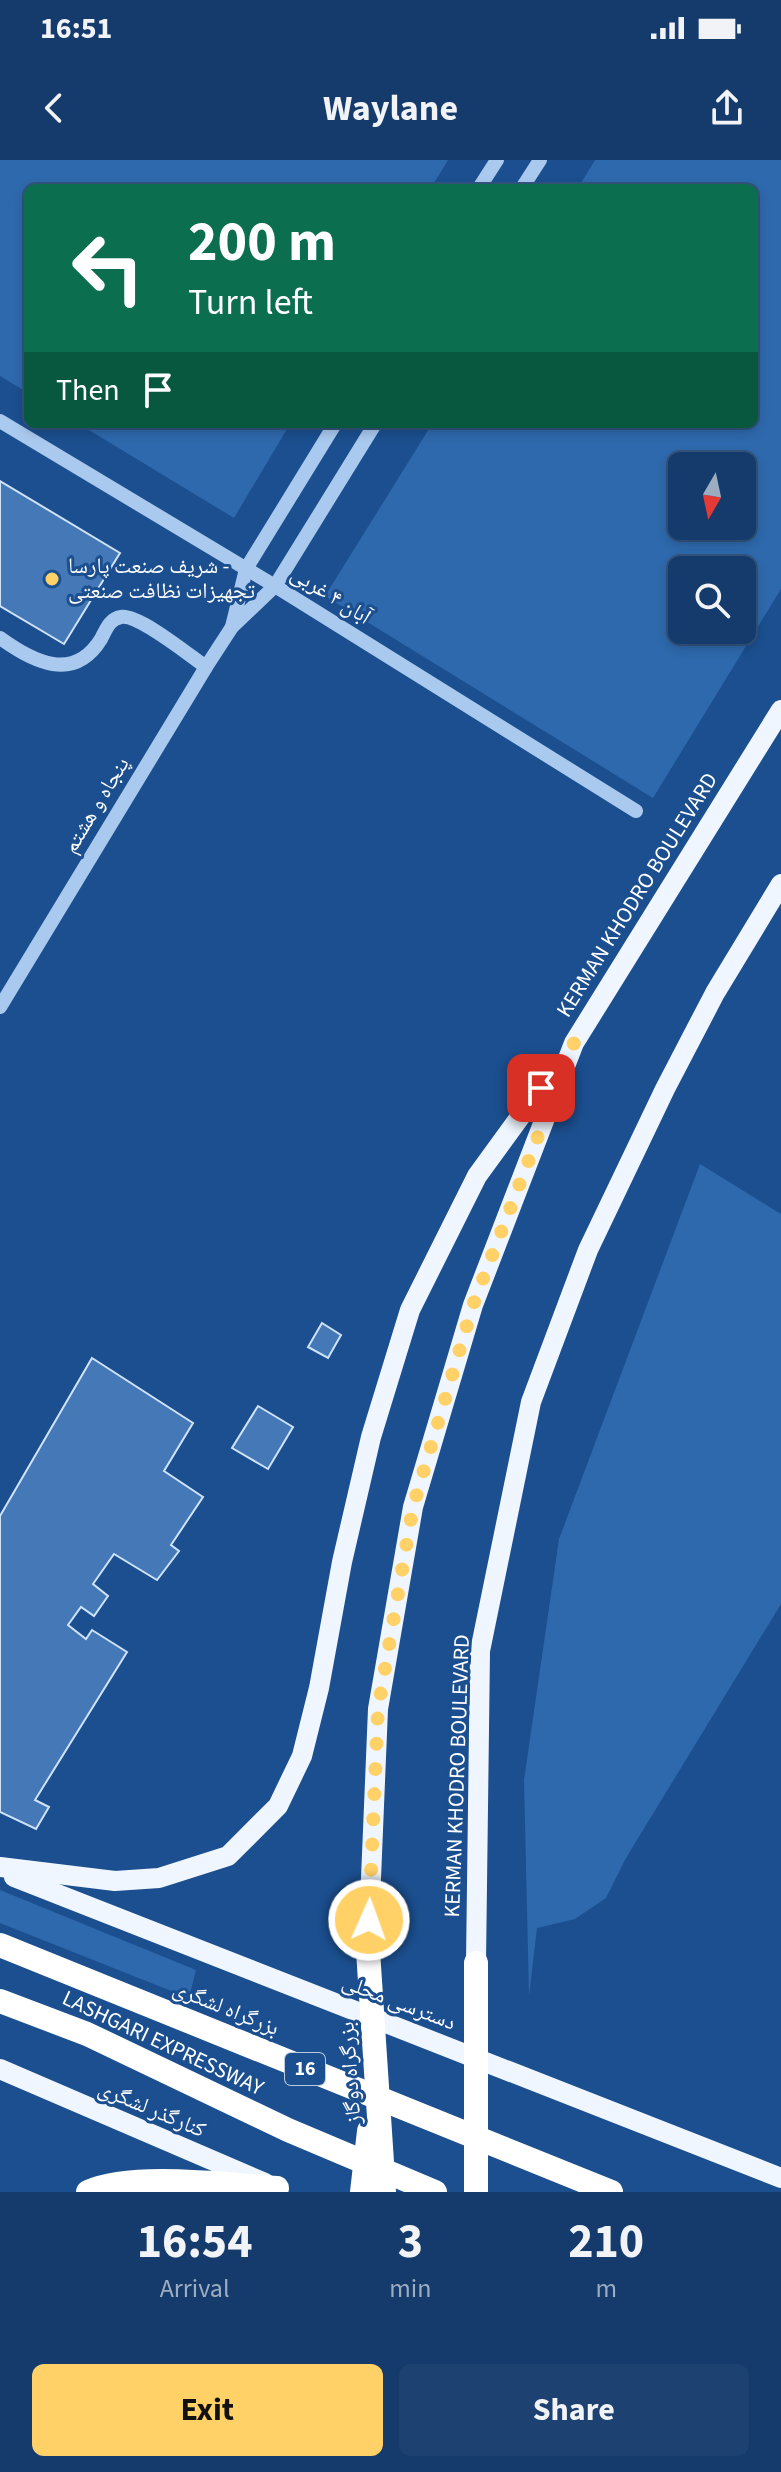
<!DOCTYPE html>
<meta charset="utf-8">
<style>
body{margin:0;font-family:"Source Sans 3","Noto Naskh Arabic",sans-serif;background:#1d4271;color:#f1f3f6;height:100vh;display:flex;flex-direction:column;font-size:30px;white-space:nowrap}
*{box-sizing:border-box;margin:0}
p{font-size:26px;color:#9dadc1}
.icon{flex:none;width:44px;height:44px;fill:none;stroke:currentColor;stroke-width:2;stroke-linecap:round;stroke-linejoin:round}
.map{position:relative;height:2032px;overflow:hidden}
.sheet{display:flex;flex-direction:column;background:#143b6b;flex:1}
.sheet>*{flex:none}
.banner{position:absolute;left:24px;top:24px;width:734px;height:244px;border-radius:12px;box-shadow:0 4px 12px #0003,0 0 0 2px #33557e;background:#0b6e4f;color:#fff;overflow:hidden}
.needle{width:52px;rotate:189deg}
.tools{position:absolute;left:668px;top:292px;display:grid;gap:16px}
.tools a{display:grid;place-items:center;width:88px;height:88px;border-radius:12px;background:#143b6b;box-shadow:0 4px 12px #0003,0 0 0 2px #33557e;font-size:40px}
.pin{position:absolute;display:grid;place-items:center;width:68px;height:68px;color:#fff;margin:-34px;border-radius:16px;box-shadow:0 4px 12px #0006}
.me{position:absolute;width:88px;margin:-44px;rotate:2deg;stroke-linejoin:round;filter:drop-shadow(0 0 6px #0008)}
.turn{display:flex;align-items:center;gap:28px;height:168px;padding:0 32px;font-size:36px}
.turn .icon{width:104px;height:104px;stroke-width:2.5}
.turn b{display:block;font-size:56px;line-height:68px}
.then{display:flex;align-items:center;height:76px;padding:0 32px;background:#0003;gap:16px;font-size:30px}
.eta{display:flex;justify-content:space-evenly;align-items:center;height:136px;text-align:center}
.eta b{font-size:48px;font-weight:700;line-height:56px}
.button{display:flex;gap:16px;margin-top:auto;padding:16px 32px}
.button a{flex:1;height:92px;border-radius:12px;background:#ffd166;color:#111;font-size:32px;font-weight:700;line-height:92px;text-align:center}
.button a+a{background:#1d4271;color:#f1f3f6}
.status{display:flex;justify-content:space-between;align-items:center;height:56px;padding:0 40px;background:#143b6b;direction:ltr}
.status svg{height:22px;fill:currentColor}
header{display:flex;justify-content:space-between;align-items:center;height:104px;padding:0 32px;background:#143b6b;font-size:36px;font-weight:700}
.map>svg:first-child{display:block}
.green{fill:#2e69ad;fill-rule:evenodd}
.building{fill:#4478b7;stroke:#cfe3fa;stroke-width:2}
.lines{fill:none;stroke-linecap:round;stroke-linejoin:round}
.minor{stroke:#a9c9ee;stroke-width:14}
.major{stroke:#f0f6ff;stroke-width:20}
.highway{stroke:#fff;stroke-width:24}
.highway-bridge{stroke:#fff;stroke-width:24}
.route{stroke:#ffd166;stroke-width:14;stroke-dasharray:0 25.2}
.poi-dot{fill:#ffd166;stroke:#1b4f8f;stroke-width:3}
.labels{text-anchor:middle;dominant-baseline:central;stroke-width:6;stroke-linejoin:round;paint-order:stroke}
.shield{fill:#1b4f8f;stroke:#bbcadd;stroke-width:2}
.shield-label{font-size:20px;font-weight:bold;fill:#fff}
.poi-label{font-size:22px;fill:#fff;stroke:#1b4f8f;text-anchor:start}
.street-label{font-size:22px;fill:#fff;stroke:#1b4f8f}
</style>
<div class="status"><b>16:51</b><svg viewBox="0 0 49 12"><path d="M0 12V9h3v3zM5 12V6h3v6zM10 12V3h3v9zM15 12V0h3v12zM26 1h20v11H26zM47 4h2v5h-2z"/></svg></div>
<header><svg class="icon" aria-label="back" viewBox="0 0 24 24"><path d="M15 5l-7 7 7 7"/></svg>Waylane<svg class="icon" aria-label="share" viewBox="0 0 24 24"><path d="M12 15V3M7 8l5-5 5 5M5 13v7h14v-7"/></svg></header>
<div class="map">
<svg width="781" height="2032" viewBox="0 0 781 2032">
<rect width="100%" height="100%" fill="#1b4f8f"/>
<g class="green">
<polygon points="0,0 448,0 431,28 28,28 28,233 0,216"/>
<path d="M595 0H781V429L653 638 325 436 432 264H754V28H578ZM742 306V366H682V306ZM742 410V470H682V410Z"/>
<polygon points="79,264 290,264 234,358"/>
<polygon points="700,1004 781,1054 781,1444 626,1698 606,1738 575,1759 537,1768 529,1836 524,1620 559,1379"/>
<polygon points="0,1730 196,1810 189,1838 0,1763"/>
</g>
<g class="building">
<polygon points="0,321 120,393 64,484 0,446"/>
<polygon points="322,1163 341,1175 328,1198 308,1187"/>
<polygon points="92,1198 193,1263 164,1311 203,1337 171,1385 179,1391 157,1420 114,1394 93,1424 108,1436 94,1456 81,1447 68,1465 86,1479 92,1470 127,1492 35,1640 49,1647 36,1669 0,1652 0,1356"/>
<polygon points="258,1246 293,1267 268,1309 232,1288"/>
</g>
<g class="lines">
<g class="minor">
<polyline points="479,28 497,0"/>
<polyline points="522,28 540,0"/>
<polyline points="0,261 275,426 636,651"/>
<polyline points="232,467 246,409 335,264"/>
<path d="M0 478C33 502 74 523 101 479 106 470 109 459 121 457 139 454 190 496 206 507"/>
<polyline points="0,847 206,507 232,467 275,426 375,264"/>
</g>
<g class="major">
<polyline points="0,1707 115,1721 159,1718 228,1696 278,1646 302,1596 319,1528 342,1402 371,1277 410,1150 477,1016 557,906"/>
<polyline points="14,1717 781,2018"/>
<polyline points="368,1791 378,1549 413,1347 473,1145 574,883 781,550"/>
<polyline points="476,1803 480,1491 531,1242 588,1090 665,929 715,833 781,724"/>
<polyline points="0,1909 265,2023"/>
</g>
<g class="highway">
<polyline points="0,1785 611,2032"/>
<polyline points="0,1841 87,1874 288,1970 435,2032"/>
<path d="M88 2032C133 2012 227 2025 277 2028"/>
</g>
<g class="highway-bridge">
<polyline points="368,1791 384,2032"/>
<polyline points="362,2032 369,1971"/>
<polyline points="476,2032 476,1803"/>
</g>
</g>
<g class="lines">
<polyline class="route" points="369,1760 378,1549 413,1347 473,1145 574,883 541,928"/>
</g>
<circle class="poi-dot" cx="52" cy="419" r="8"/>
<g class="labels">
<rect class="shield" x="285" y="1893" width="40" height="32" rx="6"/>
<g class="shield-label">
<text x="305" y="1909">16</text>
</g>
<g class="poi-label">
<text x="68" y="406">شریف صنعت پارسا -<tspan x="68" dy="25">تجهیزات نظافت صنعتی</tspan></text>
</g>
<g class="street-label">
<text transform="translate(331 435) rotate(32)">آبان ۴ غربی</text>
<text transform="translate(96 645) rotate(-59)">پنجاه و هشتم</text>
<text transform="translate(637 735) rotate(-58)">KERMAN KHODRO BOULEVARD</text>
<text transform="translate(457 1616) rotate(-88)">KERMAN KHODRO BOULEVARD</text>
<text transform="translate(399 1842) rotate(21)">دسترسی محلی</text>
<text transform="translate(226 1848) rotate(22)">بزرگراه لشگری</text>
<text transform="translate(163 1883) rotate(25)">LASHGARI EXPRESSWAY</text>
<text transform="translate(350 1913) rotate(-94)">بزرگراه دوگاز</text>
<text transform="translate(152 1949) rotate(23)">کنارگذر لشگری</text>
</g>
</g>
</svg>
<div class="tools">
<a><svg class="needle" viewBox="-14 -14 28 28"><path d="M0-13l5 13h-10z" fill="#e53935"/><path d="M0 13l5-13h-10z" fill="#9dadc1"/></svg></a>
<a><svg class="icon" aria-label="search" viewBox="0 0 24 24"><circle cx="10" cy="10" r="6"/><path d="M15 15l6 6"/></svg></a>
</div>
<div class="pin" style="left:541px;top:928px;background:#d93025"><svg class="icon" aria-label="arrive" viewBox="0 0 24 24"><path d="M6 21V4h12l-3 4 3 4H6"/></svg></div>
<svg class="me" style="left:369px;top:1760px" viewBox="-20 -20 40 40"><circle r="17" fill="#ffd166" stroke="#fff" stroke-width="3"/><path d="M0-11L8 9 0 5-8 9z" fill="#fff"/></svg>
<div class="banner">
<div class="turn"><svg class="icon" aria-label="left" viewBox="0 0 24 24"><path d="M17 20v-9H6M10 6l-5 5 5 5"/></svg><div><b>200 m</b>Turn left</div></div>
<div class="then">Then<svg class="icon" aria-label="arrive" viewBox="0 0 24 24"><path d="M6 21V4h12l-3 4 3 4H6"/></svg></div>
</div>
</div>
<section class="sheet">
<div class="eta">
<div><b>16:54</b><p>Arrival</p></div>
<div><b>3</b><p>min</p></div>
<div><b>210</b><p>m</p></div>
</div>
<div class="button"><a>Exit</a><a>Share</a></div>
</section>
